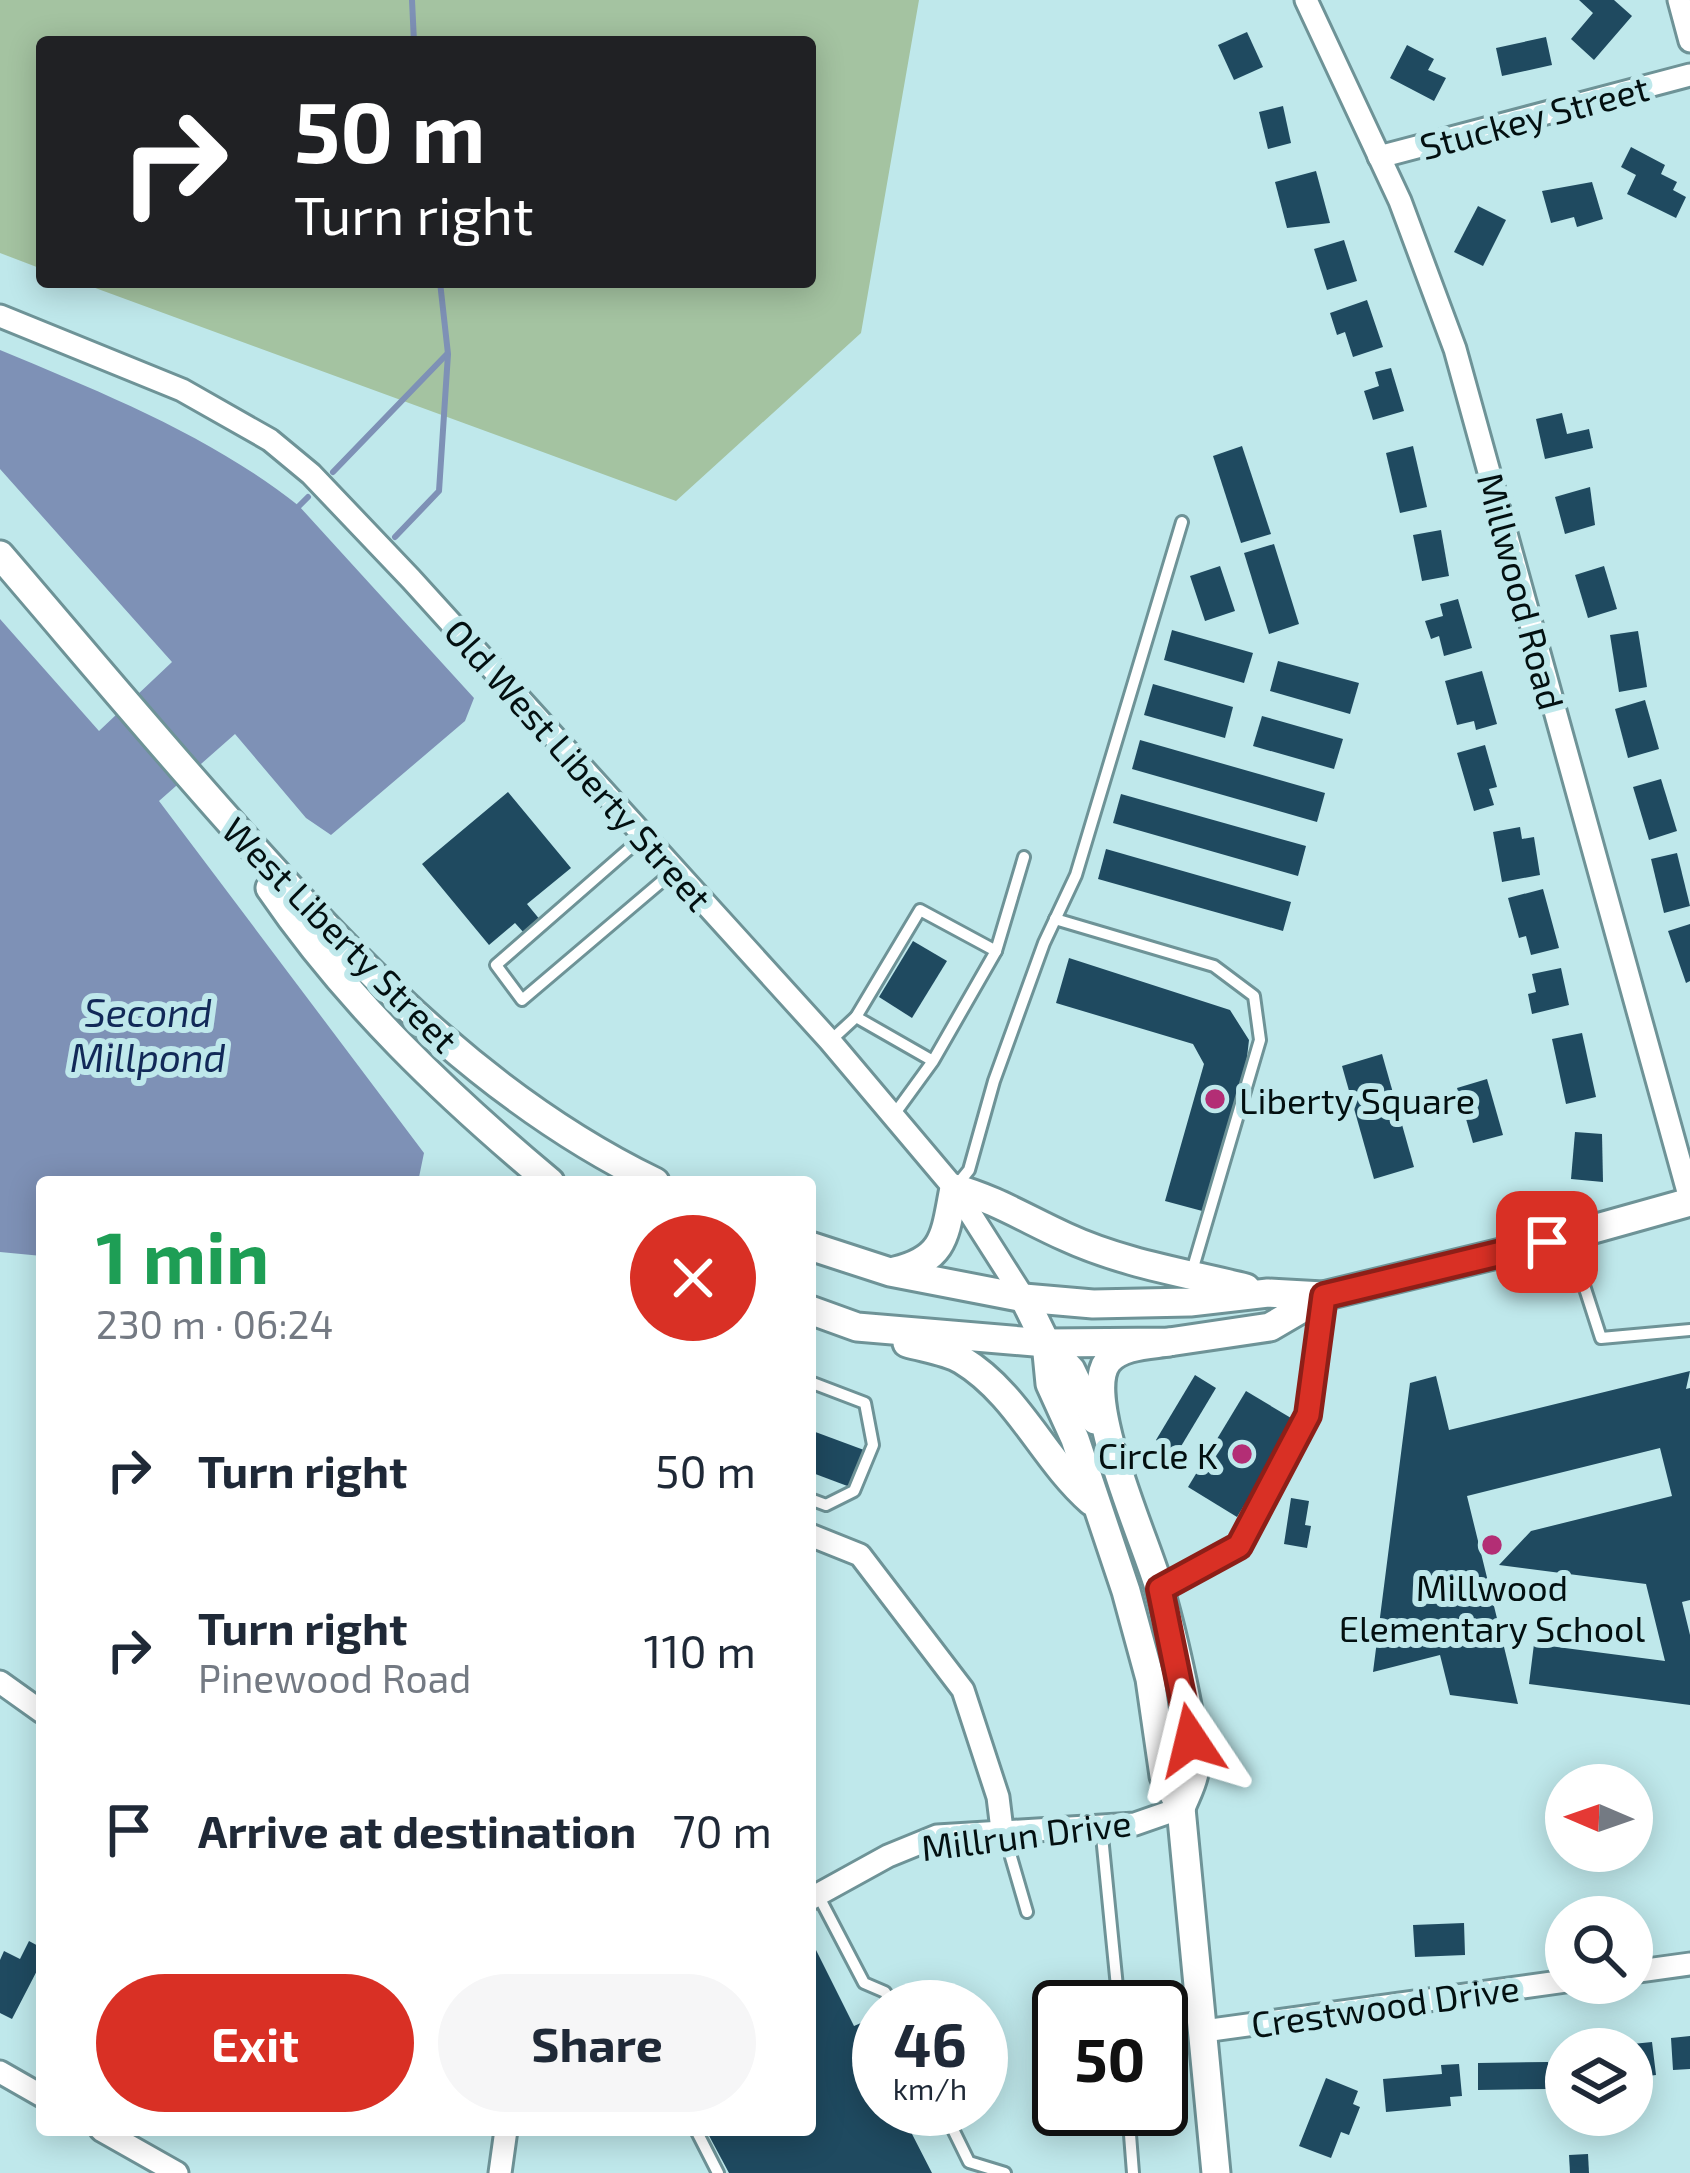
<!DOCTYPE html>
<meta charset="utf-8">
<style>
body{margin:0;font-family:"Exo 2",sans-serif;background:#f6f6f7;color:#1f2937;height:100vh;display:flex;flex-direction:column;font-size:45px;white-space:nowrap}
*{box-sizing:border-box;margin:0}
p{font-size:39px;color:#747a83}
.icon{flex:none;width:66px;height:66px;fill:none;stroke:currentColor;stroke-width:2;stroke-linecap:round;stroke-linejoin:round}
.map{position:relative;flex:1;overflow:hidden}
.panel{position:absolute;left:36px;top:1176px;width:780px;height:960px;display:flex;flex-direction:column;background:#fff;border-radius:12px;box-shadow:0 6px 30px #0003}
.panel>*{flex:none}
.top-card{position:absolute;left:36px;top:36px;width:780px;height:252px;border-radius:12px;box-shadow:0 6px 30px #0003;background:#202124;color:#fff;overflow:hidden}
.needle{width:78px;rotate:272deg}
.buttons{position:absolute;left:1545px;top:1764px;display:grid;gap:24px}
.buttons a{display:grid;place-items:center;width:108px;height:108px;border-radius:50%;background:#fff;box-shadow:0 6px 30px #0003;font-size:60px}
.speed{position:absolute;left:852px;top:1980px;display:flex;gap:24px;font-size:60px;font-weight:700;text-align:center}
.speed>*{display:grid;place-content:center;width:156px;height:156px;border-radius:50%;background:#fff;box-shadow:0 6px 30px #0003;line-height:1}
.speed small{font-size:30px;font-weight:400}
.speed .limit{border:6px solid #111;border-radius:18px;background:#fff;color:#111}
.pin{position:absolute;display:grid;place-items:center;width:102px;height:102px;color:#fff;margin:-51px;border-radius:24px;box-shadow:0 6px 18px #0006}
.me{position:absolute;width:132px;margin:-66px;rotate:350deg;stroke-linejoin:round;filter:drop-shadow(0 0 9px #0008)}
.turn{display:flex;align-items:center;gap:42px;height:252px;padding:0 60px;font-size:54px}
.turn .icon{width:156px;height:156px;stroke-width:2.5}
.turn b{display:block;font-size:84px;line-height:102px}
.round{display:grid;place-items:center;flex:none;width:126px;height:126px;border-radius:63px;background:#f6f6f7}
.head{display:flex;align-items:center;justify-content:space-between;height:204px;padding:0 60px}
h1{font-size:72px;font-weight:700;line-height:90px;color:#1e9e55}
.action{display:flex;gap:24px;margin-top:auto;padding:24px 60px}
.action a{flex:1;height:138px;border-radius:72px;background:#d93025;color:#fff;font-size:48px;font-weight:700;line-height:138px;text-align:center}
.action a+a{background:#f6f6f7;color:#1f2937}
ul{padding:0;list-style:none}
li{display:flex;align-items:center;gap:36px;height:180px;padding:0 60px}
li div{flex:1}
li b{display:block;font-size:45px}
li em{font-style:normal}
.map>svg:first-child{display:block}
.green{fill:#a4c3a1}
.water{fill:#7e91b6}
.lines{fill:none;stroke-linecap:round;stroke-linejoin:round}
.stream{stroke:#7e91b6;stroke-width:6}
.building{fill:#1f4a60}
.service-casing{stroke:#6e9397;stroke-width:16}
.minor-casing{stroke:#6e9397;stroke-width:27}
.secondary-casing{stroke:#6e9397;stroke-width:33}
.service{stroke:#fff;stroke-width:10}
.minor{stroke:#fff;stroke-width:21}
.secondary{stroke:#fff;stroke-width:27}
.route-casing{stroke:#8d1f18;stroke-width:30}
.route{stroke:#d93025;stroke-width:21}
.poi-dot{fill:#b32e75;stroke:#bfe8eb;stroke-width:4.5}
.labels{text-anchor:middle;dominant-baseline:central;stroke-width:12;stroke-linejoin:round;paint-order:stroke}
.street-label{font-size:36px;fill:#031011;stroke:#bfe8eb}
.poi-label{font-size:36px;fill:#031011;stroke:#bfe8eb;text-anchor:start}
.water-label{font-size:39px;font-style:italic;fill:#122958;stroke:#bfe8eb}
</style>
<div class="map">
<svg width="1690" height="2173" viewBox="0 0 1690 2173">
<rect width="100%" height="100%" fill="#bfe8eb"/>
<polygon class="green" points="0,0 919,0 861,333 676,501 79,282 810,282 810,42 42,42 42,269 0,253"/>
<path class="water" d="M0 350C103 393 211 436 299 506L474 698 465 721 331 835 306 818 235 734 159 801 424 1153 418 1182H42V1256L0 1252V619L99 731 172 662 0 469Z"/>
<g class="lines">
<g class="stream">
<polyline points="412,0 414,42"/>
<polyline points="333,472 447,354"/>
<polyline points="299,506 308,497"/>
<polyline points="395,537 439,491 448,354 440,282"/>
</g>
</g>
<g class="building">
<polygon points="1579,0 1614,0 1632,16 1594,60 1571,39 1593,13"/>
<polygon points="1247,32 1263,67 1234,80 1218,45"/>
<polygon points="1546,37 1552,65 1502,76 1496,48"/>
<polygon points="1407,45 1434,59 1428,70 1446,78 1434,101 1390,78"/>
<polygon points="1283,106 1291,143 1268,149 1259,112"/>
<polygon points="1631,147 1665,165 1661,174 1677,182 1673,190 1686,197 1676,218 1627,194 1636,175 1621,167"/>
<polygon points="1316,171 1330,223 1287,228 1275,182"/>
<polygon points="1592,182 1603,219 1577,227 1574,217 1551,223 1542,191"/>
<polygon points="1478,206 1506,220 1483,266 1454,252"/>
<polygon points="1344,240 1357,281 1327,290 1314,249"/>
<polygon points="1367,300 1383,347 1353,357 1345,332 1337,335 1330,313"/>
<polygon points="1391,368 1404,411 1373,420 1364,391 1379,386 1375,372"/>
<polygon points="1562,413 1567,434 1589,429 1593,448 1545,459 1536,419"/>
<polygon points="1242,446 1271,534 1241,543 1213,456"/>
<polygon points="1413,446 1427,507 1400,513 1386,453"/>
<polygon points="1590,487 1595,525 1565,534 1555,497"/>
<polygon points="1441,530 1449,576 1422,581 1413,535"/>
<polygon points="1274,544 1299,624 1269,634 1244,553"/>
<polygon points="1220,566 1235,611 1205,621 1190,576"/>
<polygon points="1604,566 1617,609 1588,618 1575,575"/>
<polygon points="1458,599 1472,648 1444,656 1439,636 1431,639 1425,621 1443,616 1440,604"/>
<polygon points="1172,630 1253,653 1244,683 1164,660"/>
<polygon points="1638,631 1647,687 1619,692 1610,635"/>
<polygon points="1278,661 1359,683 1350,714 1270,691"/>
<polygon points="1482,671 1497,724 1476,730 1474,721 1457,725 1445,681"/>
<polygon points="1153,684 1233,707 1225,738 1144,715"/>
<polygon points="1645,700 1659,749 1628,758 1615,709"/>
<polygon points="1262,716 1343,739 1334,769 1253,746"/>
<polygon points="1140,740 1325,793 1317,822 1132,769"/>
<polygon points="1485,745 1497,787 1489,789 1494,805 1474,811 1457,753"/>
<polygon points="1661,779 1677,831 1649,840 1633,787"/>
<polygon points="508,792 571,868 527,904 541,921 525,934 515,923 489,945 422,864"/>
<polygon points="1121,794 1306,846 1298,876 1113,823"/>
<polygon points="1520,827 1522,839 1534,837 1540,875 1502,882 1493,832"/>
<polygon points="1106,849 1291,902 1283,931 1098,879"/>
<polygon points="1677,853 1690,906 1664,913 1651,859"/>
<polygon points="1543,889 1559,948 1531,955 1526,936 1519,938 1508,898"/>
<polygon points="1690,924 1690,981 1686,983 1668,931"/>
<polygon points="913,941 947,961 912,1018 879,997"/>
<polygon points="1069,958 1230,1010 1249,1040 1246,1066 1206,1212 1165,1201 1204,1064 1193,1044 1056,1003"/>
<polygon points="1561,968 1569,1005 1532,1014 1528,994 1536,992 1532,974"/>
<polygon points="1582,1033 1596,1097 1566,1104 1552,1039"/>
<polygon points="1382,1054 1414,1167 1374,1179 1342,1066"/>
<polygon points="1487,1079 1503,1135 1473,1143 1457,1088"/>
<polygon points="1575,1132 1602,1134 1603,1182 1571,1179"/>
<polygon points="1690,1371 1686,1389 1690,1388 1690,1600 1682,1602 1690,1635 1690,1705 1529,1684 1534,1644 1665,1661 1646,1584 1499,1565 1531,1531 1672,1496 1660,1448 1467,1496 1518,1704 1450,1695 1440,1655 1373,1672 1410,1383 1436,1376 1449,1430"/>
<polygon points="1195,1375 1216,1388 1177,1453 1156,1440"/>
<polygon points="1246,1391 1296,1421 1237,1517 1188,1487"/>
<polygon points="810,1430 864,1450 850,1487 810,1472"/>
<polygon points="1291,1498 1309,1501 1305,1525 1311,1526 1307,1548 1284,1544"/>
<polygon points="1464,1923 1465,1955 1415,1957 1413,1925"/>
<polygon points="810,1938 854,2026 875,2017 879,2025 879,2109 923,2109 930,2123 912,2134 932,2173 729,2173 706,2130 810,2130"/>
<polygon points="29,1941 42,1948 42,1961 12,2019 0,2013 0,1960 4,1951 20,1959"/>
<polygon points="1690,2036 1690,2069 1673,2070 1671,2038"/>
<polygon points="1652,2042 1656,2075 1632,2078 1632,2049 1613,2046"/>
<polygon points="1548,2062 1549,2089 1478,2090 1478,2063"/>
<polygon points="1459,2064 1462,2096 1450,2097 1451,2106 1386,2112 1383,2079 1442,2074 1441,2065"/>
<polygon points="1326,2078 1358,2091 1353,2104 1360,2107 1349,2135 1341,2132 1331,2158 1299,2146"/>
<polygon points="1588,2154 1589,2173 1570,2173 1569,2155"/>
</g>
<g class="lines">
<g class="service-casing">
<g id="service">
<polyline points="645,835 496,965 522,1000 674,871"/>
<polyline points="1055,919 1214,966 1254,996 1260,1040 1192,1271"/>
<polyline points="996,951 1024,857"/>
<polyline points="830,1041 856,1017"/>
<polyline points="893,1116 933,1061 996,951 920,910 856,1017 933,1061"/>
<polyline points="956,1186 969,1170 994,1081 1044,943 1076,875 1182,522"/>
<polyline points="1569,1239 1601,1338 1690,1330"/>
<polyline points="810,1382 865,1403 873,1445 854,1491 826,1505 810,1499"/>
<polyline points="1161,1588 1239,1546 1308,1415 1323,1299"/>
<polyline points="1101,1826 1119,2007"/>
<polyline points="1010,1829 1011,1857 1027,1912"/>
<polyline points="818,1895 864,1983 885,1992 893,2007"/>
<polyline points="943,2109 969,2162 1005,2173"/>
<polyline points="1128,2109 1133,2173"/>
<polyline points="696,2130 718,2173"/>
</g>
</g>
<g class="minor-casing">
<g id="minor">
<polyline points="1306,0 1400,201 1455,349 1690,1199"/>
<polyline points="1679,0 1690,41"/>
<polyline points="1379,157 1690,75"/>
<polyline points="0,316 182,390 270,440 311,474 411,579 830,1041 954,1188 1024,1298"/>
<polyline points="810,1535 860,1555 963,1690 998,1797 1002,1830"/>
<polyline points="0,1682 42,1712"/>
<polyline points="810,1899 888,1856 937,1836 1135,1824 1181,1808"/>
<polyline points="1632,1972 1690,1964"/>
<polyline points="1204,2031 1566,1981"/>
<polyline points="0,2072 42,2096"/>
<polyline points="101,2130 177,2173"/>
<polyline points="500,2173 506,2130"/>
</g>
</g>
<g class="secondary-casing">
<g id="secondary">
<path d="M0 555C85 654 169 755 257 852 373 981 496 1105 655 1182"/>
<path d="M270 888C347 1001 446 1095 550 1182"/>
<polyline points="810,1246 890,1272 1024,1298 1093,1304 1190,1302 1268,1293 1323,1296 1547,1242 1690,1202"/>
<path d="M895 1271C946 1259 945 1234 954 1188 995 1199 1028 1220 1066 1237 1122 1263 1186 1273 1246 1288"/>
<polyline points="1024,1298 1046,1343 1071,1370 1095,1420"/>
<polyline points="810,1310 857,1327 1046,1343 1169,1342 1270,1327 1323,1296"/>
<path d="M1169 1342C1150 1345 1121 1345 1108 1361 1079 1398 1148 1545 1160 1591 1170 1625 1199 1743 1194 1773 1192 1785 1185 1797 1181 1808"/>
<path d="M907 1343C924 1348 947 1351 962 1360 1018 1394 1044 1460 1091 1501"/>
<polyline points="1046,1343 1050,1384 1075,1439 1126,1591 1150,1679 1164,1776 1181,1808 1216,2173"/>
</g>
</g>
<use href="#service" class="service"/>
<use href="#minor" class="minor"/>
<use href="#secondary" class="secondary"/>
</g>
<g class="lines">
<g class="route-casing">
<polyline id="route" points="1191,1740 1160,1589 1239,1546 1308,1415 1324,1296 1547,1242"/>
</g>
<use href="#route" class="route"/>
</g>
<g class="poi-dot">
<circle cx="1215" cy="1099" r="12"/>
<circle cx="1242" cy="1454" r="12"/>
<circle cx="1492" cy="1545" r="12"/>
</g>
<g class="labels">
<g class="street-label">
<text transform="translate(1534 116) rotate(-15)">Stuckey Street</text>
<text transform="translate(1522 591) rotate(75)">Millwood Road</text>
<text transform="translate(579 764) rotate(48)">Old West Liberty Street</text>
<text transform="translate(341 934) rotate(45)">West Liberty Street</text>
<text transform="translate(1026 1834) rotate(-7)">Millrun Drive</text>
<text transform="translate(1385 2005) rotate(-8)">Crestwood Drive</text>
</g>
<g class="poi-label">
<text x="1239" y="1099">Liberty Square</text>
<text x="1218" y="1454" text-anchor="end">Circle K</text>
<text x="1492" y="1586" text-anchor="middle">Millwood<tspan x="1492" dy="41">Elementary School</tspan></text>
</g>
<g class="water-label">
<text x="148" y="1011">Second<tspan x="148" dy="45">Millpond</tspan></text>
</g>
</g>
</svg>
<div class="buttons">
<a><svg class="needle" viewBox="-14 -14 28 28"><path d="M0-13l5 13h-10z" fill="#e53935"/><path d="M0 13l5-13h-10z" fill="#747a83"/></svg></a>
<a><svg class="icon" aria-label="search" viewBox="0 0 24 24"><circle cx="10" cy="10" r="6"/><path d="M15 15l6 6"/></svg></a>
<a><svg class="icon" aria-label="layers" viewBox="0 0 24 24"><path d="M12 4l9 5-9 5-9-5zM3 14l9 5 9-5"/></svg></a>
</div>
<div class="speed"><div>46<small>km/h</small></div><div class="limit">50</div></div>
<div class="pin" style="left:1547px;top:1242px;background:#d93025"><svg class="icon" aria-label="arrive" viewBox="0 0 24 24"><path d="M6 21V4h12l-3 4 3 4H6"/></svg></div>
<svg class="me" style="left:1191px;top:1740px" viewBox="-20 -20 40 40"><path d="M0-17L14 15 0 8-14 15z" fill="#d93025" stroke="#fff" stroke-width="4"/></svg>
<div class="top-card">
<div class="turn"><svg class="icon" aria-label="right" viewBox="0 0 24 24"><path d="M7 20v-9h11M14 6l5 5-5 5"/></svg><div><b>50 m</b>Turn right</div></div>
</div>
<section class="panel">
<div class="head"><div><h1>1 min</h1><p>230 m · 06:24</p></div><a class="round" style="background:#d93025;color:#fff"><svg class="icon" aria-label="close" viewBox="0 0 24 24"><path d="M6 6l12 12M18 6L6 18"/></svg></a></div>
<ul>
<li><svg class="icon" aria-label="right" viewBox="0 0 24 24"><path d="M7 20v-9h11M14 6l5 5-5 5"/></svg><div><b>Turn right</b></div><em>50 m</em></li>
<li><svg class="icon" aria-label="right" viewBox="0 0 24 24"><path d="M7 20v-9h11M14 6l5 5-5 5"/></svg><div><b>Turn right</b><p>Pinewood Road</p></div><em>110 m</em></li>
<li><svg class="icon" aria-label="arrive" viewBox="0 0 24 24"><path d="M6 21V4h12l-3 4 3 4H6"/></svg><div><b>Arrive at destination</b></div><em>70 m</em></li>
</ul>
<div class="action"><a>Exit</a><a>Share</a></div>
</section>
</div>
